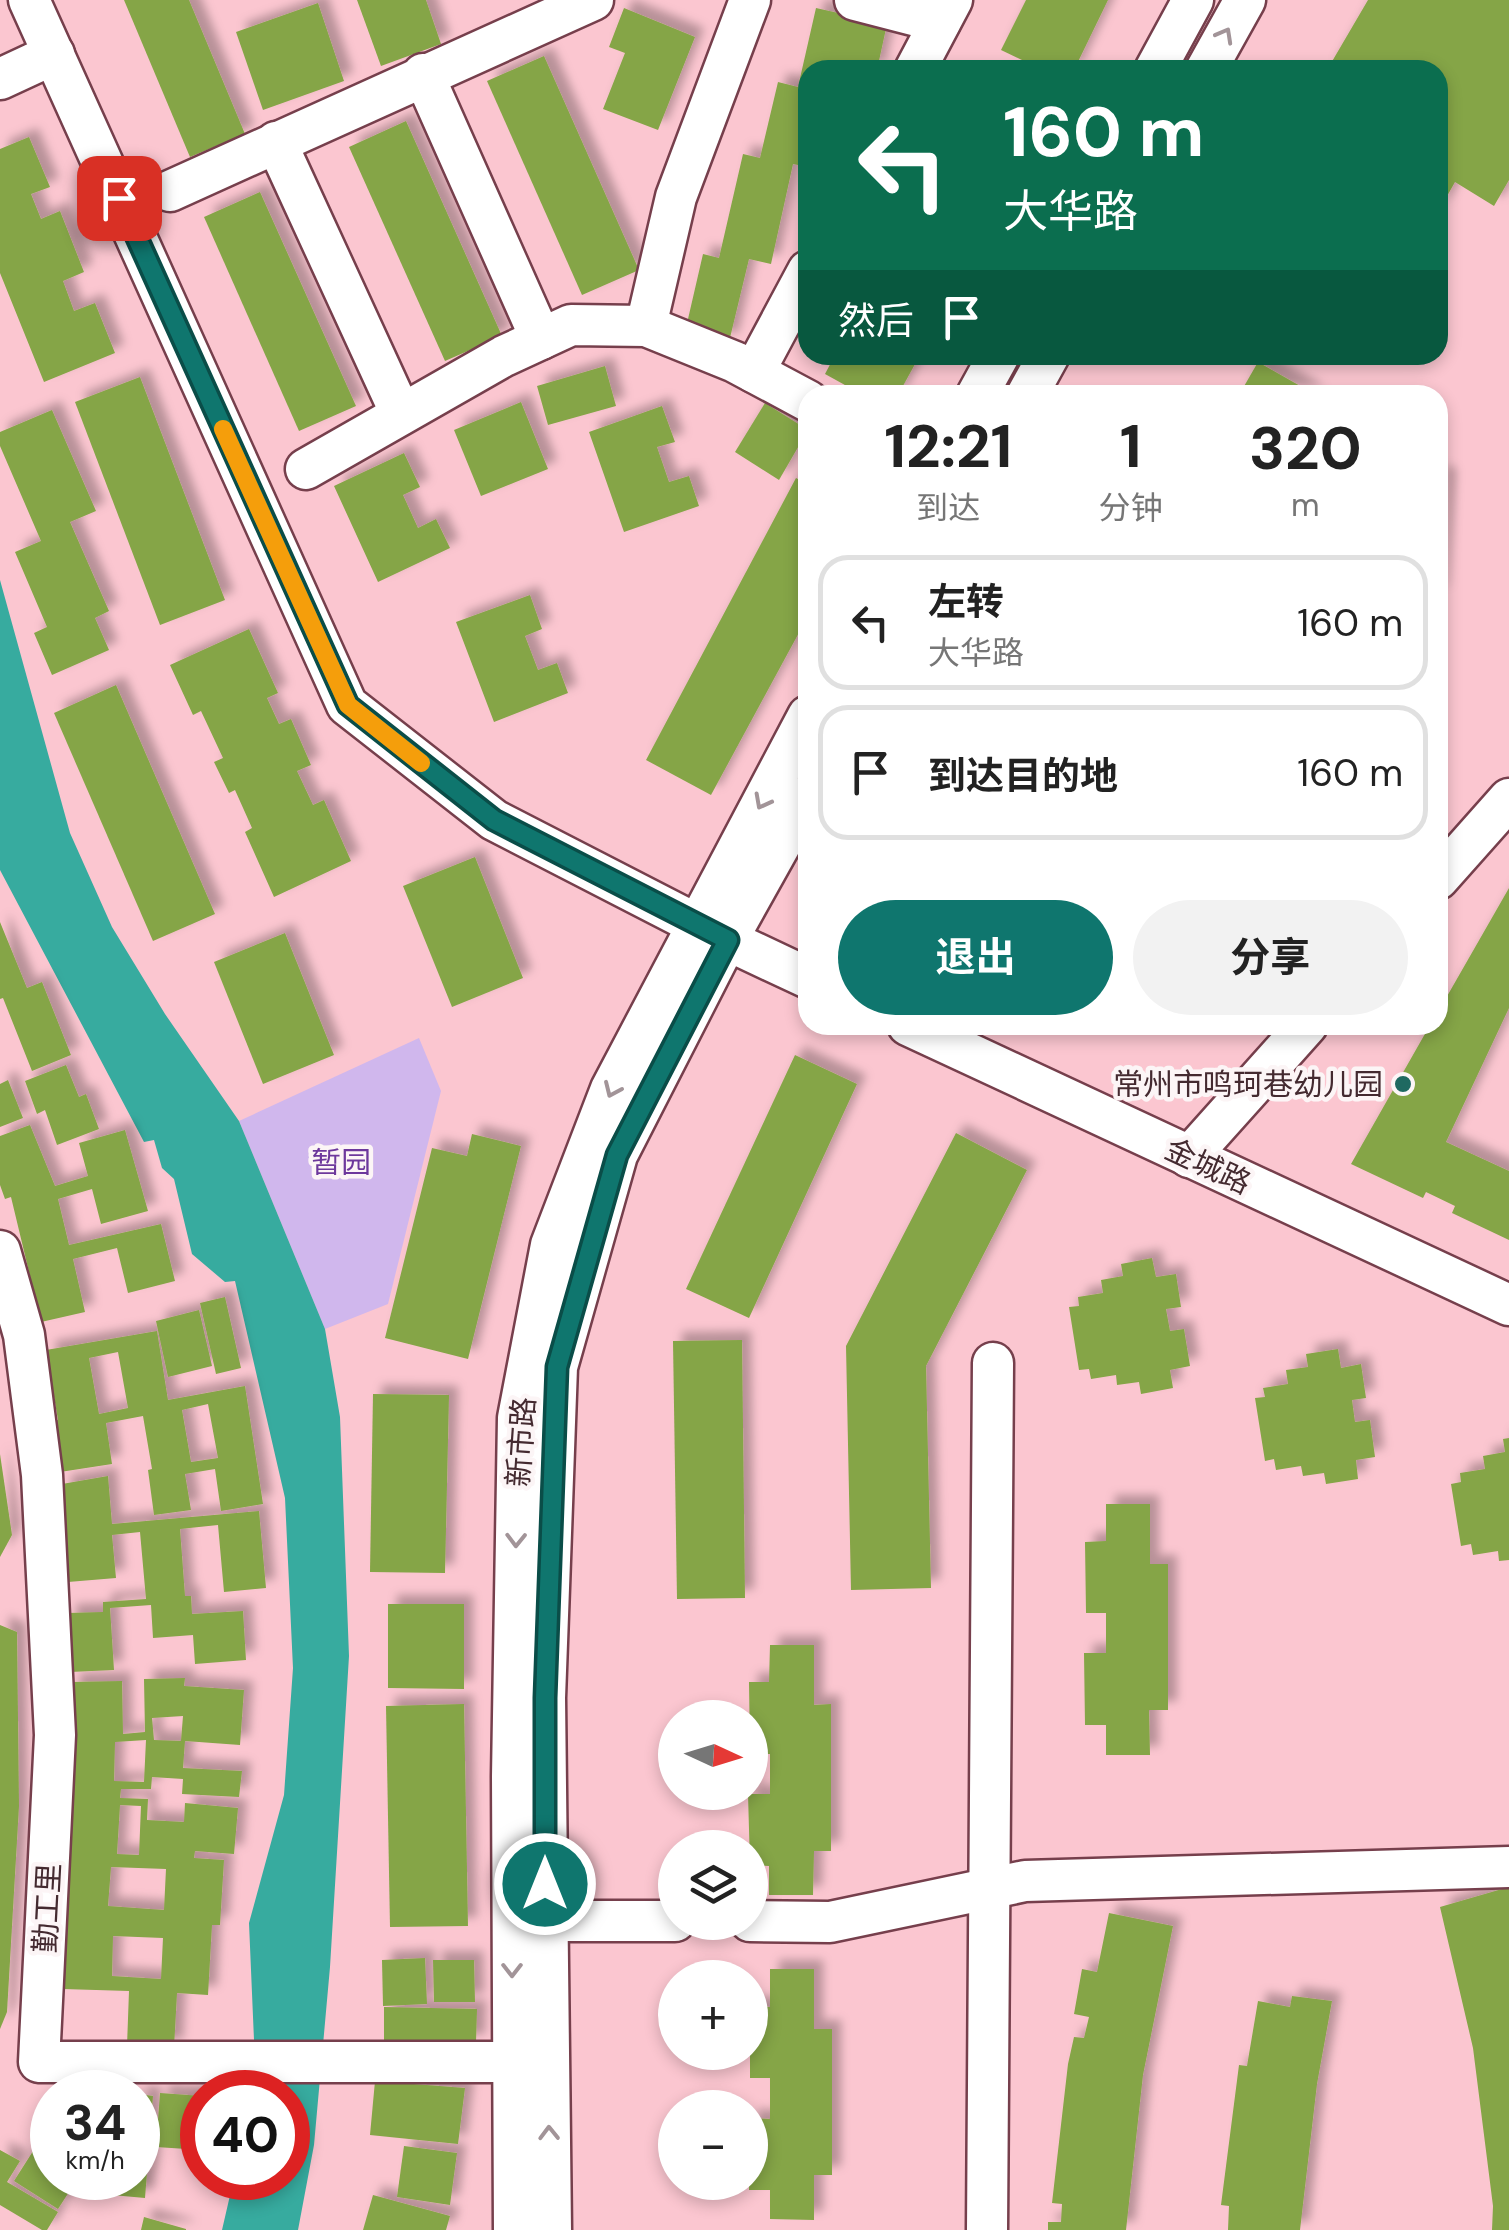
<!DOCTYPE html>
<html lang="zh">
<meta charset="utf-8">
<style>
body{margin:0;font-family:"DM Sans","Noto Sans SC",sans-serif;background:#f2f2f2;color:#222;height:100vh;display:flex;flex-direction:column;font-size:38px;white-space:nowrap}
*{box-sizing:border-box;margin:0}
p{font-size:32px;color:#767676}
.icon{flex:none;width:55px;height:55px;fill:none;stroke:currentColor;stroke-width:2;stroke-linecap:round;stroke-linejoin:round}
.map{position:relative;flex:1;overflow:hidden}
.panel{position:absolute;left:798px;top:385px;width:650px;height:650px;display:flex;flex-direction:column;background:#fff;border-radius:30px;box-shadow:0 5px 15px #0003}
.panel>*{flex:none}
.top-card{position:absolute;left:798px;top:60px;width:650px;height:305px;border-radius:30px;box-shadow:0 5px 15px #0003;background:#0b6e4f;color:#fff;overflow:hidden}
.needle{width:65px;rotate:94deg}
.controls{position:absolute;left:658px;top:1700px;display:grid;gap:20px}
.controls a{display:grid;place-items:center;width:110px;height:110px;border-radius:50%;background:#fff;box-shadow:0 5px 15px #0003;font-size:50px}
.speed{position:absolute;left:30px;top:2070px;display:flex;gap:20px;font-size:50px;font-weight:700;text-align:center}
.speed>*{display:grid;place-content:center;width:130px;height:130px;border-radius:50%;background:#fff;box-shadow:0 5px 15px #0003;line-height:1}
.speed small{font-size:25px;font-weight:400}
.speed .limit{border:15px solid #d22;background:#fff;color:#111}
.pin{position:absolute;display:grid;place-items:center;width:85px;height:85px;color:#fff;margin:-42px;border-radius:20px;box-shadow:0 5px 15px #0006}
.me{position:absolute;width:110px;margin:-55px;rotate:0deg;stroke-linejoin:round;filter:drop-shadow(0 0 8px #0008)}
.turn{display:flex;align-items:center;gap:35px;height:210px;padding:0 40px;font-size:45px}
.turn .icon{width:130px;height:130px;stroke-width:2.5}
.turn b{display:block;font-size:70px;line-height:85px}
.then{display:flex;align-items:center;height:95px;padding:0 40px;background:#0003;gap:20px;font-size:38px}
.eta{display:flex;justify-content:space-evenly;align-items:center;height:170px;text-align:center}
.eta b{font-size:60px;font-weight:700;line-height:70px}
.primary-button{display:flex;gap:20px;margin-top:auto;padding:20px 40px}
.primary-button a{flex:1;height:115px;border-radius:60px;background:#0f766e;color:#fff;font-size:40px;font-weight:700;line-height:115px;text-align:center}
.primary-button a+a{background:#f2f2f2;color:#222}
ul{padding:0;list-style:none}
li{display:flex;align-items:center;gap:30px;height:135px;margin:0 20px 15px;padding:0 20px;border:5px solid #e0e0e0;border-radius:30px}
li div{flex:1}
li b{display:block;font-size:38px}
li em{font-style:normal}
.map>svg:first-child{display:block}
.green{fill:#d0b7ed}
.water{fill:#37ab9f}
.building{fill:#85a546;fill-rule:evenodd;filter:url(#shadow)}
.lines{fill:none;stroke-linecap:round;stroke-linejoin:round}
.minor-casing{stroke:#763f4c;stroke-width:45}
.minor{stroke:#fff;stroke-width:40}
.oneway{stroke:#a29498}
.route-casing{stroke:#0a4d48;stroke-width:25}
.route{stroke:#0f766e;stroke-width:18}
.slow{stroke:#f59e0b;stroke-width:18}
.poi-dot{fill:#1f6961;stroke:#fcf5f6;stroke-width:4}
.labels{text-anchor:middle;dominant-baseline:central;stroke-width:9;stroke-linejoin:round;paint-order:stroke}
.poi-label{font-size:30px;fill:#442a30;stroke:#fcf5f6;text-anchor:end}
.park-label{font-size:30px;fill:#6d389c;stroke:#fcf5f6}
.street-label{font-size:30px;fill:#442a30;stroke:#fcf5f6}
</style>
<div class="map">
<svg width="1509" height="2230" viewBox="0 0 1509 2230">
<defs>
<filter id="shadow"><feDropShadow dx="9" dy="-9" stdDeviation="5" flood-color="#0004"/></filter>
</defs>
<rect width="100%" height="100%" fill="#fbc6d0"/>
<polygon class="green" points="419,1038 441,1091 388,1304 325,1329 239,1121"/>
<polygon class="water" points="0,580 70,833 112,927 165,1014 239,1121 325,1329 340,1417 349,1656 330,1967 314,2145 298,2230 222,2230 234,2178 288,2178 288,2092 248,2092 254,2040 249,1923 284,1795 293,1668 285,1498 235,1281 225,1282 192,1254 174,1179 162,1168 154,1140 144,1142 0,870"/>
<g class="building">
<polygon points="124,0 189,0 245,134 190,157"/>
<polygon points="357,0 426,0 441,44 381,66"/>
<polygon points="1026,0 1108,0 1074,70 1043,70 1001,50"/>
<polygon points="1368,0 1509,0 1509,180 1494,206 1455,182 1438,212 1438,70 1327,70"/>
<polygon points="318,3 344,81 263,110 236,32"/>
<polygon points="624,8 695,37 658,130 603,109 625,53 609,47"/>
<polygon points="816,8 887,24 877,70 808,70 808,167 793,164 771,264 749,259 729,342 685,332 703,254 719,258 743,154 760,158 778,82 798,87"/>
<polygon points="544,56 639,270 582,295 487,81"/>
<polygon points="406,121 502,336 445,361 349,147"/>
<polygon points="29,137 50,187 31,194 41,219 60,211 84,272 63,281 74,311 95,303 115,353 44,382 0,273 0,149"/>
<polygon points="260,192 356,406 299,431 204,217"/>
<polygon points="835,355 920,355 898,395 863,395 825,374"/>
<polygon points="1258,362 1316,395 1239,395"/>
<polygon points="605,366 616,406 548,425 537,386"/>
<polygon points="140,377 225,600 160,625 75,402"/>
<polygon points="521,402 548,469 481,496 454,430"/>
<polygon points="765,403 808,430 779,480 735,452"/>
<polygon points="662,406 675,442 657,447 669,482 689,476 699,506 624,532 589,432"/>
<polygon points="52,410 96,511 70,522 109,611 95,618 109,650 52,675 34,633 47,627 15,552 41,541 0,446 0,432"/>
<polygon points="404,453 420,487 403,495 418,528 436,519 450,548 378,582 334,486"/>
<polygon points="1438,473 1447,478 1440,595 1438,595"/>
<polygon points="796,478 808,484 808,616 711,795 646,760"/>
<polygon points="530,595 542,629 525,636 538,670 557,663 568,693 494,722 456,622"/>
<polygon points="249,629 278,693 267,698 279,724 291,719 311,765 297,771 313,805 324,800 351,861 274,897 245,832 252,828 235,790 229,793 214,762 223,758 201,711 193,715 170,665"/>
<polygon points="116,685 215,914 153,941 54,713"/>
<polygon points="475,857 523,978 452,1007 403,886"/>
<polygon points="1509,888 1509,1008 1446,1142 1509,1171 1509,1240 1452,1213 1455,1206 1426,1192 1423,1198 1351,1164 1430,1025 1438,1025 1438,1012"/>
<polygon points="0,922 27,988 42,982 71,1055 32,1071 3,998 0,999"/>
<polygon points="285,933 334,1055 263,1084 214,962"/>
<polygon points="795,1055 857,1084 749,1318 686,1289"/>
<polygon points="66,1065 79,1097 86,1094 99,1129 57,1145 45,1110 37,1114 25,1081"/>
<polygon points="8,1080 23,1118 0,1127 0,1084"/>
<polygon points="30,1125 55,1186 88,1176 79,1143 125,1130 148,1211 101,1224 92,1189 58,1199 69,1245 161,1224 175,1281 128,1293 117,1248 73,1259 85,1312 41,1322 11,1197 5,1199 0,1185 0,1136"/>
<polygon points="956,1133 1027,1170 926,1366 931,1588 851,1590 846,1346"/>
<polygon points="472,1134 521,1146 468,1359 385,1338 432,1148 467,1156"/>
<polygon points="1152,1258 1156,1277 1176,1274 1181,1307 1166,1309 1170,1331 1184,1329 1190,1366 1170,1370 1173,1388 1141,1394 1139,1382 1117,1385 1116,1375 1091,1379 1089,1369 1079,1370 1069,1307 1079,1306 1078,1297 1103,1293 1101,1280 1123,1276 1121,1264"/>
<polygon points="225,1297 241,1368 216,1374 200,1303"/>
<polygon points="199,1310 212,1366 168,1377 156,1321"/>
<path d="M157 1331 168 1400 245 1386 263 1504 221 1511 215 1469 185 1474 191 1510 154 1515 148 1470 152 1469 143 1416 106 1423 112 1464 60 1472 52 1421 58 1420 46 1350ZM118 1352 128 1408 99 1414 89 1358ZM208 1404 218 1458 191 1462 182 1410Z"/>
<polygon points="742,1340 745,1598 677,1599 673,1341"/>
<polygon points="1338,1349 1341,1368 1361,1364 1366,1398 1352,1400 1355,1422 1370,1420 1375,1457 1356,1460 1358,1479 1326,1484 1324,1473 1303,1476 1301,1466 1276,1470 1274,1459 1265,1461 1255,1398 1265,1397 1263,1388 1288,1384 1286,1370 1308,1367 1306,1354"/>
<polygon points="373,1394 449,1395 445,1573 370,1572"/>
<polygon points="1509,1438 1509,1560 1499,1561 1498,1551 1473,1555 1471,1544 1461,1546 1451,1484 1461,1482 1460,1473 1485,1469 1483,1456 1505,1452 1503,1439"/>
<polygon points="0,1454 12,1535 0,1557"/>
<polygon points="108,1476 112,1524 259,1511 266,1588 224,1592 218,1525 180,1529 185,1596 191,1596 192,1614 243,1611 246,1660 195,1664 193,1635 153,1638 151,1605 110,1608 114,1670 70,1672 67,1613 103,1612 103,1602 146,1599 140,1532 112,1535 116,1578 68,1582 62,1484"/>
<polygon points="1106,1504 1150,1504 1150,1564 1168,1564 1168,1710 1149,1710 1150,1755 1106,1755 1106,1725 1085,1725 1084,1653 1106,1653 1106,1613 1086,1613 1085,1542 1106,1541"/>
<polygon points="388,1604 464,1604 464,1689 388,1688"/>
<polygon points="0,1625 17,1632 19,1806 7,2012 0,2029"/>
<polygon points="770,1645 814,1645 814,1705 831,1704 831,1851 814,1851 813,1895 769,1895 769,1866 750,1865 748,1794 770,1794 770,1754 750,1754 749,1682 769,1682"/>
<path d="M185 1678 184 1686 244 1690 240 1745 185 1741 183 1768 242 1771 239 1797 182 1794 183 1779 152 1777 151 1789H121L120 1798 148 1799 147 1820 184 1822 185 1803 238 1808 234 1854 195 1851 194 1858 224 1860 220 1925H212L208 1995 177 1993 174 2048 127 2046 129 1991 63 1989 66 1919H60L71 1682 122 1681 123 1734 145 1732 144 1679ZM183 1716 181 1741 154 1740 152 1718ZM146 1740 144 1782 114 1781 115 1742ZM120 1805 141 1806 139 1855 117 1854ZM111 1867 166 1869 164 1910 108 1906ZM113 1936 163 1938 161 1979 112 1976Z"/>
<polygon points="464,1704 468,1926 390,1927 386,1706"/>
<polygon points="1509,1887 1509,2230 1492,2230 1493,2206 1473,2048 1440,1907"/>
<polygon points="1109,1913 1173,1926 1143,2075 1126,2230 1048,2230 1048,2222 1061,2222 1062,2204 1052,2203 1068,2064 1074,2037 1084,2038 1089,2017 1074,2014 1082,1969 1097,1972"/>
<polygon points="425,1958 427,2004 383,2006 382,1960"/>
<polygon points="433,1960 474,1960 475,2002 434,2002"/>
<polygon points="770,1969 814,1969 814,2029 832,2029 832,2175 814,2175 814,2220 770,2219 770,2190 749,2190 750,2118 770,2119 770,2078 750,2078 750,2006 770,2007"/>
<polygon points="1292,1996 1332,2001 1317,2084 1300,2230 1228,2230 1229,2206 1221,2205 1239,2065 1247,2066 1258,2001 1290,2007"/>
<polygon points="384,2007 477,2009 476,2043 384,2042"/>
<polygon points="375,2081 465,2088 458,2144 370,2135"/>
<polygon points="160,2093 202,2096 202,2150 156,2147"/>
<polygon points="138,2094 153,2096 145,2198 101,2194 103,2178 138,2178"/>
<polygon points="404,2146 457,2153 450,2205 397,2197"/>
<polygon points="35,2148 52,2159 52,2178 78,2178 58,2209 14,2181"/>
<polygon points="0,2150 20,2161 7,2182 58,2212 47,2230 42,2230 0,2205"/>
<polygon points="373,2195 450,2216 446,2230 363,2230"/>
<polygon points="144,2217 186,2229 186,2230 141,2230"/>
</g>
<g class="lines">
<g class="minor-casing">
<g id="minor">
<polyline points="29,0 347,705 494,820 727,940 808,978"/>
<polyline points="855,0 940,22"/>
<polyline points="915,70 952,0"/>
<polyline points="1155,70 1193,0"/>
<polyline points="1206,70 1245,0"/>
<polyline points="423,74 541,339"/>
<polyline points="0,79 54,54"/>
<polyline points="276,142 401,414"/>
<polyline points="170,191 593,0"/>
<polyline points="646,326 676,197 750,0"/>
<polyline points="754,372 808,271"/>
<polyline points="977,395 999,355"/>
<polyline points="1027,395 1049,355"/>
<polyline points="306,469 504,356 571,325 646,326 735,362 808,401"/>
<polyline points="1438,879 1509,799"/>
<polyline points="908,1025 1509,1305"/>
<polyline points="1189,1157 1307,1025"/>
<polyline points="0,1251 24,1335 42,1475 55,1735 39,2062 539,2062"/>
<polyline points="545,1921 675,1921"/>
<polyline points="750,1921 830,1922 1025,1881 1509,1867"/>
<polyline points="514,2230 512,1776 518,1418 551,1245 611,1089 808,716"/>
<polyline points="551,2230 545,1698 557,1367 617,1155 727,940 808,795"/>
<polyline points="987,2230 993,1363"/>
</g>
</g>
<use href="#minor" class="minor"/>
</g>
<defs><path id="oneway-chevron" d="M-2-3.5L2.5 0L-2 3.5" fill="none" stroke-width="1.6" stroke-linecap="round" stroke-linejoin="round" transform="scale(2.5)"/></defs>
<g class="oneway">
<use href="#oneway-chevron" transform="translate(1225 35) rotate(-61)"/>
<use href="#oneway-chevron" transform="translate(762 802) rotate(118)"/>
<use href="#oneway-chevron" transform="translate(612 1090) rotate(114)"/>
<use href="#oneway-chevron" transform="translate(516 1540) rotate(91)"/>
<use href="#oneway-chevron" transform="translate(512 1970) rotate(90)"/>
<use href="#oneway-chevron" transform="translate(549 2133) rotate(-91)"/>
</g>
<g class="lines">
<g class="route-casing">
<polyline id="route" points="119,198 348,705 494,820 728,940 617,1155 557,1367 545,1698 545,1884"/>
</g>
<use href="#route" class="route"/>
<polyline class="slow" points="223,429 348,705 421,763"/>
</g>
<circle class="poi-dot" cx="1403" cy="1084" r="10"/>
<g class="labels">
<g class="poi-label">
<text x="1383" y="1084">常州市鸣珂巷幼儿园</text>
</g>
<g class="park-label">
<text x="341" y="1162">暂园</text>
</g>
<g class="street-label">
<text transform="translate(1208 1166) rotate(25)">金城路</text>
<text transform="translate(521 1442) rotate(-86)">新市路</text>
<text transform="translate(47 1908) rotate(-87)">勤工里</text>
</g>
</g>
</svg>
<div class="controls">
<a><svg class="needle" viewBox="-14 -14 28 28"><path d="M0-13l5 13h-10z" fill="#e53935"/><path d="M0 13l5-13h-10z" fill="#767676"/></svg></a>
<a><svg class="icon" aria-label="layers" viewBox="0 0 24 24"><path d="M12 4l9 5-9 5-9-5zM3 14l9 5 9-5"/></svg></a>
<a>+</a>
<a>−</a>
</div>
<div class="speed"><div>34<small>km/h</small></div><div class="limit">40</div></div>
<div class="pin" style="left:119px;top:198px;background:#d93025"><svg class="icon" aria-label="arrive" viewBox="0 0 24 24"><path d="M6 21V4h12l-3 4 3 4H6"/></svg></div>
<svg class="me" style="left:545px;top:1884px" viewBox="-20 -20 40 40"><circle r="17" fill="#0f766e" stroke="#fff" stroke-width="3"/><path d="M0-11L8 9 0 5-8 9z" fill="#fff"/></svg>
<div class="top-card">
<div class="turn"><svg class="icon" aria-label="left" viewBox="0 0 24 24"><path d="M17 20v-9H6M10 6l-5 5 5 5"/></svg><div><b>160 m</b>大华路</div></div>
<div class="then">然后<svg class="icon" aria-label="arrive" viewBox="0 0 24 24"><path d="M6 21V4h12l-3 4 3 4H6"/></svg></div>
</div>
<section class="panel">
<div class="eta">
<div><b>12:21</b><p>到达</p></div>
<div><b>1</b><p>分钟</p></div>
<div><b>320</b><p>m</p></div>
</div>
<ul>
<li><svg class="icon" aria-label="left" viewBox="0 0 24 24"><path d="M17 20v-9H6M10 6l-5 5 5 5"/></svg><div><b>左转</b><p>大华路</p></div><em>160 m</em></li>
<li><svg class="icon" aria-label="arrive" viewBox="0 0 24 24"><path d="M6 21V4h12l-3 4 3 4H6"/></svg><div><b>到达目的地</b></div><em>160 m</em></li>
</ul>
<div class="primary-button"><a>退出</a><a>分享</a></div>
</section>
</div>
